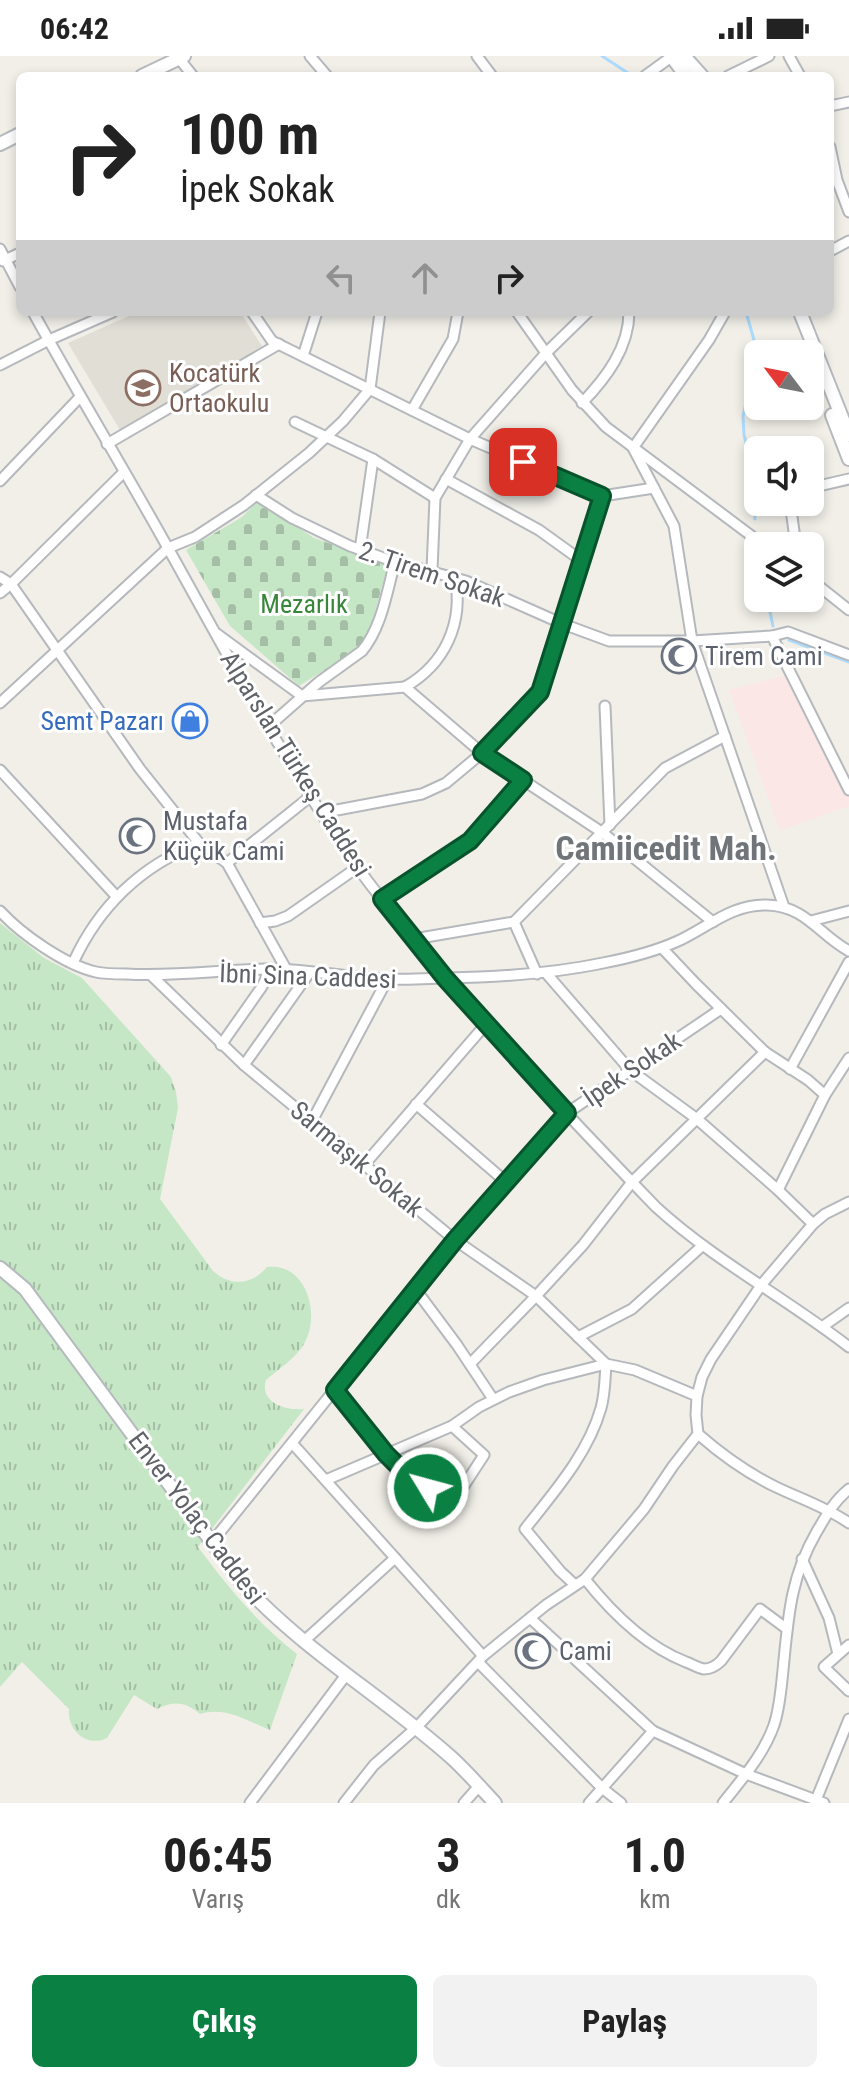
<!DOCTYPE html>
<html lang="tr">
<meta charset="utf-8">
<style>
body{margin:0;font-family:"Roboto Condensed",sans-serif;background:#f2f2f2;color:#222;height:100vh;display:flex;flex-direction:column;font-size:30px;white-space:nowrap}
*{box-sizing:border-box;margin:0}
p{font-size:26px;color:#767676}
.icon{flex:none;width:44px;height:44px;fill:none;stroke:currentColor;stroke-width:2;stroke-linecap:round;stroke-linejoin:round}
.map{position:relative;height:1747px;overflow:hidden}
.drawer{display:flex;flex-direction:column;background:#fff;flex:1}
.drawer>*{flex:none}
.guide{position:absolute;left:16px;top:16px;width:818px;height:244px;border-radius:12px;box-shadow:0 4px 12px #0003;background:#fff;color:#222;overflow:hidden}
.needle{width:52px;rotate:302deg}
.controls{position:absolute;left:744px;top:284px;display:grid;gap:16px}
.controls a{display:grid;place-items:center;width:80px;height:80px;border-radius:12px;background:#fff;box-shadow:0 4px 12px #0003;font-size:40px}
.pin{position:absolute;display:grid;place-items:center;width:68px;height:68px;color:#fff;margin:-34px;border-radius:16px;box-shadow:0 4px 12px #0006}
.me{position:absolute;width:88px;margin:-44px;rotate:307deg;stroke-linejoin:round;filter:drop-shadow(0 0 6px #0008)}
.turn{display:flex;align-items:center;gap:28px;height:168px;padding:0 32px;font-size:36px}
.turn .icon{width:104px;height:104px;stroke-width:2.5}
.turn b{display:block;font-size:56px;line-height:68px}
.lanes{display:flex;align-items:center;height:76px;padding:0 32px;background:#0003;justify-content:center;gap:40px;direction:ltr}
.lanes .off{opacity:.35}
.eta{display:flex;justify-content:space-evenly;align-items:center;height:136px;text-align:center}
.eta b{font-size:48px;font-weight:700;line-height:56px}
.primary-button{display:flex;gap:16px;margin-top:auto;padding:16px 32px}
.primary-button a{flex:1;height:92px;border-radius:12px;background:#0b8043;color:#fff;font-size:32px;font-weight:700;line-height:92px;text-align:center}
.primary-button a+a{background:#f2f2f2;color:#222}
.status{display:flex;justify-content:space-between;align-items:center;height:56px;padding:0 40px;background:#fff;direction:ltr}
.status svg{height:22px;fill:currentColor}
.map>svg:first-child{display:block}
.education{fill:#e1ded6}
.medical{fill:#fbe8e6}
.grass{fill:url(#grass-tufts)}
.cemetery{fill:url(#cemetery-stones)}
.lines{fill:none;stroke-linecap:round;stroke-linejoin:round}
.stream{stroke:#acdbfd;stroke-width:3}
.street-casing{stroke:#b5b8bc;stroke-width:13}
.secondary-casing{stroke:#b6babf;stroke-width:16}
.street{stroke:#fff;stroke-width:9}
.secondary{stroke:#fff;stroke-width:12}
.route-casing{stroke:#07532c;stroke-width:20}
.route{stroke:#0b8043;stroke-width:14}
.labels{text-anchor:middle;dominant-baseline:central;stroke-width:6;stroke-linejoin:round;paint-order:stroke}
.education-label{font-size:26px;fill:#785e54;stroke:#fff;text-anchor:start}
.street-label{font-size:26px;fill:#5f6368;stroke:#fff}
.park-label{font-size:26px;fill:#38863a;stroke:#fff}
.worship-label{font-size:26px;fill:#5b616d;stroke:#fff;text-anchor:start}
.shop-label{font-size:26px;fill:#366cbe;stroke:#fff;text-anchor:end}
.district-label{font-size:34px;font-weight:bold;fill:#70757a;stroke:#fff}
</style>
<div class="status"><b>06:42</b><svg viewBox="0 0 49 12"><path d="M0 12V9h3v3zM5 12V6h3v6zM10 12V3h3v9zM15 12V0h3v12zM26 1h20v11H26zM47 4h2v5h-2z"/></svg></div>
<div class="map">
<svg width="849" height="1747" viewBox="0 0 849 1747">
<defs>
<pattern id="grass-tufts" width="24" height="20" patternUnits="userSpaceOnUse" patternTransform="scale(2)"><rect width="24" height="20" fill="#c6e7c6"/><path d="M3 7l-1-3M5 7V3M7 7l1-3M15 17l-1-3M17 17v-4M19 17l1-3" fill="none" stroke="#a4bfa5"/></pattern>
<pattern id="cemetery-stones" width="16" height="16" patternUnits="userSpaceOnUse" patternTransform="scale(2)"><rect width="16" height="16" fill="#c6e7c6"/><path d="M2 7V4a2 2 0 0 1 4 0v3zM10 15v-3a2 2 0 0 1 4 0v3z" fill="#a4bfa5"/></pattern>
</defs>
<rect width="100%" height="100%" fill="#f1efe8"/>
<polygon class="education" points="138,256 240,256 262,290 120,374 68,287"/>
<polygon class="medical" points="797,616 849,724 849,750 780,775 729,634"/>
<path class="grass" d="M0 867 44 902 82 922 171 1021 176 1036 178 1052 160 1143 213 1215C231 1231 252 1229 267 1211 305 1206 320 1255 306 1284 299 1300 280 1312 266 1324 259 1347 286 1355 304 1353L198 1491C228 1531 257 1567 297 1598L270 1674C247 1665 226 1650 200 1658 187 1646 173 1644 157 1653L134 1639 107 1682C86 1692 67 1674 69 1653L22 1606 0 1631Z"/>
<path class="cemetery" d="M258 445 314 482 388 508 370 574C356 600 323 614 299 630L230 570 186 494 242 461Z"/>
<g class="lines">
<g class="stream">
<polyline points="602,0 631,19"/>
<polyline points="746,256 756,291 756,305 743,360 744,379 749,398 755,463"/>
<polyline points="757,498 758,501"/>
<polyline points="767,542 773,570"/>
<polyline points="789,584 849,606"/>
</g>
<g class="street-casing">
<g id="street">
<polyline points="177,0 193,20"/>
<polyline points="310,0 327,20"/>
<polyline points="477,0 492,20"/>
<polyline points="789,0 800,20"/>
<polyline points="645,20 671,1"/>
<polyline points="728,20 769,0"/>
<polyline points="830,50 849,46"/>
<polyline points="830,91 837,124 849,156"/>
<polyline points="0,193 20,231"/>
<polyline points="830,195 849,185"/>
<polyline points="3,205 20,197"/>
<path d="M33 256C77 336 124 413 168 492 230 603 290 717 364 820 379 841 397 861 413 881 488 976 572 1064 656 1151 715 1205 786 1242 849 1291"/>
<polyline points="252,256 272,285 470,383 602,440 654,432"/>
<polyline points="517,256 572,334 606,371 765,490"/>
<polyline points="725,256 709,284 633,392 674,470 692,585 784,851"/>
<polyline points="303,300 317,256"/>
<polyline points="0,309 49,284 113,256"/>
<path d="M582 347C606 322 629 292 629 256"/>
<polyline points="412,354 453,283 458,256"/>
<polyline points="295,366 373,403 435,442"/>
<polyline points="107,388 279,288"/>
<polyline points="446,423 539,474 582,505"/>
<polyline points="0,425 80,341"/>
<polyline points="810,432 849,423"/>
<polyline points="256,439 292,462 350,490 395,506 466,525 563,568 609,585 692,585 772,580 788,576 849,599"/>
<polyline points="790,446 796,490"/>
<polyline points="360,494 373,403"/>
<polyline points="432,514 435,442 470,383 546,297 588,256"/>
<polyline points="0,521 11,528 140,713 199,787 227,807 286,913"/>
<polyline points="810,523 849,554"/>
<polyline points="0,537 11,528 124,416"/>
<polyline points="217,578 302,640 405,631 482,697 603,777 713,866"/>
<polyline points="772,580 849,734"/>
<path d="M405 631C445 608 464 567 455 521"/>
<polyline points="0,647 168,492 195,481 244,449 309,397 343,365 370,333 380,256"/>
<polyline points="605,650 610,769"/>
<path d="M269 670 319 626 362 595C382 571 387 535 395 506"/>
<polyline points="0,714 117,841"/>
<polyline points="321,757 422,738 446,727 482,697 540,636 602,440"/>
<polyline points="227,807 311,740"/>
<polyline points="382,843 470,785 523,724"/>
<path d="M0 855C21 878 65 909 96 916 105 918 117 918 126 918 173 921 219 914 265 913 306 912 346 922 386 923 406 924 427 922 447 922 499 921 551 918 603 907 629 902 654 896 678 885 708 871 732 848 767 849 806 850 819 879 849 895"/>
<polyline points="811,865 849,855"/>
<polyline points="514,866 537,918"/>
<polyline points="260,867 275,865 288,860 358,811"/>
<polyline points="414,883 514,866 665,712 725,680"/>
<polyline points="662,892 696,928 765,996 808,1024 825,1039"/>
<path d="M73 907C99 850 141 810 199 787"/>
<polyline points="546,917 630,1014 697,1063 778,1134 813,1168"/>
<path d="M152 920 244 1009 455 1184 536 1240 606 1308C605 1322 605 1338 601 1352 588 1398 554 1436 525 1473L560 1515 575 1529"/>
<polyline points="221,989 261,932 266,923 267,913"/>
<polyline points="244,1009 310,916"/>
<polyline points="790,1013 849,906"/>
<polyline points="416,1048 506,1126"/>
<polyline points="312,1065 387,924"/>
<polyline points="364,1109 486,968"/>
<polyline points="778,1134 825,1039 849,1002"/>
<polyline points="416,1234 457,1289 493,1343"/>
<polyline points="822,1271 849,1252"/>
<polyline points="578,1281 632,1253 702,1190"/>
<polyline points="470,1308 536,1240 583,1189 632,1126 765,996"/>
<polyline points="335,1334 386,1398 403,1415 452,1448 484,1399 452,1370"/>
<path d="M698 1378C722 1399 747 1417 776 1431 801 1443 826 1451 849 1467"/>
<polyline points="292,1387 483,1600"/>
<polyline points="326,1424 452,1370 479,1351 509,1336 543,1324 606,1308 635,1314 697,1340"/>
<polyline points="212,1486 455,1184 567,1057 721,953"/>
<polyline points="802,1503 829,1562 838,1598"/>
<path d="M585 1523C612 1557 645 1590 686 1606 692 1608 698 1612 704 1613 711 1613 716 1610 721 1605L760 1553 787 1573"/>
<polyline points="530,1562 653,1675"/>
<polyline points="303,1586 395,1502"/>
<polyline points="849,1589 824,1611 849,1635"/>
<polyline points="478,1606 602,1732 621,1747"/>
<polyline points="816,1744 849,1663"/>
<polyline points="250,1747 346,1619"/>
<polyline points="344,1747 374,1709 415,1673 483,1600 546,1549 585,1523 644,1453 673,1410 698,1378 696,1359 697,1340 702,1321 711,1303 762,1228 813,1168 825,1158 849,1146"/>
<polyline points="464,1747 479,1730"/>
<polyline points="589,1747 653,1675 746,1718 824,1747"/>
<path d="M723 1747C742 1723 764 1698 774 1669 780 1651 781 1633 783 1614 788 1564 790 1522 816 1477 826 1460 834 1445 849 1433"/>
</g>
</g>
<g class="secondary-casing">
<g id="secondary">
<polyline points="671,0 686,20"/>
<polyline points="684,0 702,20"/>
<polyline points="142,20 184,0"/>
<polyline points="0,88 20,78"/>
<polyline points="800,256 849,379"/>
<polyline points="832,359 849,403"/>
<path d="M0 1212 25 1233 242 1527C304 1595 384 1641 453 1703 468 1717 481 1732 495 1747"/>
</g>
</g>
<use href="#street" class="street"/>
<use href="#secondary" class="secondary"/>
</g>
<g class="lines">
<g class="route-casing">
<polyline id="route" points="428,1432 403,1415 386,1398 335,1334 455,1184 567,1057 445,922 382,843 470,785 523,724 482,697 540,636 602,440 523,406"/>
</g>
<use href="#route" class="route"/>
</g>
<defs>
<g id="school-ring" transform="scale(1.8)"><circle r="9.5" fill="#fff" stroke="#8d6e63" stroke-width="1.5"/><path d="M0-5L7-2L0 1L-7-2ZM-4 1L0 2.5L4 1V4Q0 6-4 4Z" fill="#8d6e63"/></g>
<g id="mosque-ring" transform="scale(1.8)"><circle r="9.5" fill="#fff" stroke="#6b7280" stroke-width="1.5"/><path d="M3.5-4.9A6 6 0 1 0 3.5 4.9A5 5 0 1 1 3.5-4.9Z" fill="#6b7280"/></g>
<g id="shop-ring" transform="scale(1.8)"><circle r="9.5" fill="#fff" stroke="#3f7fe0" stroke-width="1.5"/><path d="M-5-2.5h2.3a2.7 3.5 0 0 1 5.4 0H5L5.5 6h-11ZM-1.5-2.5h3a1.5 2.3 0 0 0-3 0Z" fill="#3f7fe0"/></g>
</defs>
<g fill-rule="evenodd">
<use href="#school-ring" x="143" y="332"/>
<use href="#mosque-ring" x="679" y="600"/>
<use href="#shop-ring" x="190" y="665"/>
<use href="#mosque-ring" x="137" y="780"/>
<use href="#mosque-ring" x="533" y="1595"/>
</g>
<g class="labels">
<g class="education-label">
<text x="169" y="317">Kocatürk<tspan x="169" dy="30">Ortaokulu</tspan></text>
</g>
<g class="street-label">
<text transform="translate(432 518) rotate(19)">2. Tirem Sokak</text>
<text transform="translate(296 708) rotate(58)">Alparslan Türkeş Caddesi</text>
<text transform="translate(308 920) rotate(2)">İbni Sina Caddesi</text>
<text transform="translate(632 1013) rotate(-34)">İpek Sokak</text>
<text transform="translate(357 1103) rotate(40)">Sarmaşık Sokak</text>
<text transform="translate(197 1462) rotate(53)">Enver Yolaç Caddesi</text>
</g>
<g class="park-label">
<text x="304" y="548">Mezarlık</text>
</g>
<g class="worship-label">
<text x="705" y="600">Tirem Cami</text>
<text x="163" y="765">Mustafa<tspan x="163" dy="30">Küçük Cami</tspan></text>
<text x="559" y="1595">Cami</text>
</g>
<g class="shop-label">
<text x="164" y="665">Semt Pazarı</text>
</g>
<g class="district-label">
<text x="666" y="792">Camiicedit Mah.</text>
</g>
</g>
</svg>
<div class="controls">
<a><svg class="needle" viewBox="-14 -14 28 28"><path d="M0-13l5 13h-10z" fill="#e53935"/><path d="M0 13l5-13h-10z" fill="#767676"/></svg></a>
<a><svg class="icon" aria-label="sound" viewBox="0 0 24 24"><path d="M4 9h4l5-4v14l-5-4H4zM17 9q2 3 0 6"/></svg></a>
<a><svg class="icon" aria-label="layers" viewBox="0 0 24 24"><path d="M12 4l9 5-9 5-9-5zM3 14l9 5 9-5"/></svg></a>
</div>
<div class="pin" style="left:523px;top:406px;background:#d93025"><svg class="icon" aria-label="arrive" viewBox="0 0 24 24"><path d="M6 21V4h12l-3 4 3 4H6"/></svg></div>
<svg class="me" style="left:428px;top:1432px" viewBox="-20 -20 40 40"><circle r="17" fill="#0b8043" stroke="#fff" stroke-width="3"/><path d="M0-11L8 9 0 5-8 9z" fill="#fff"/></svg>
<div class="guide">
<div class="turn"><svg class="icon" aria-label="right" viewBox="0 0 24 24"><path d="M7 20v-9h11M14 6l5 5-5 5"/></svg><div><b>100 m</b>İpek Sokak</div></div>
<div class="lanes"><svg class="icon off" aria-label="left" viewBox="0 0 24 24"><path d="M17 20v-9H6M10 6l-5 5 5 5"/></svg><svg class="icon off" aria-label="ahead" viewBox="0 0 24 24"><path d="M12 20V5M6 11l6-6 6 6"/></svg><svg class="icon" aria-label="right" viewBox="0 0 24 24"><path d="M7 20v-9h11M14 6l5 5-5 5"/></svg></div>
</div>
</div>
<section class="drawer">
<div class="eta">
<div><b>06:45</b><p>Varış</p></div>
<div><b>3</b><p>dk</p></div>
<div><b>1.0</b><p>km</p></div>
</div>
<div class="primary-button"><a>Çıkış</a><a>Paylaş</a></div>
</section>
